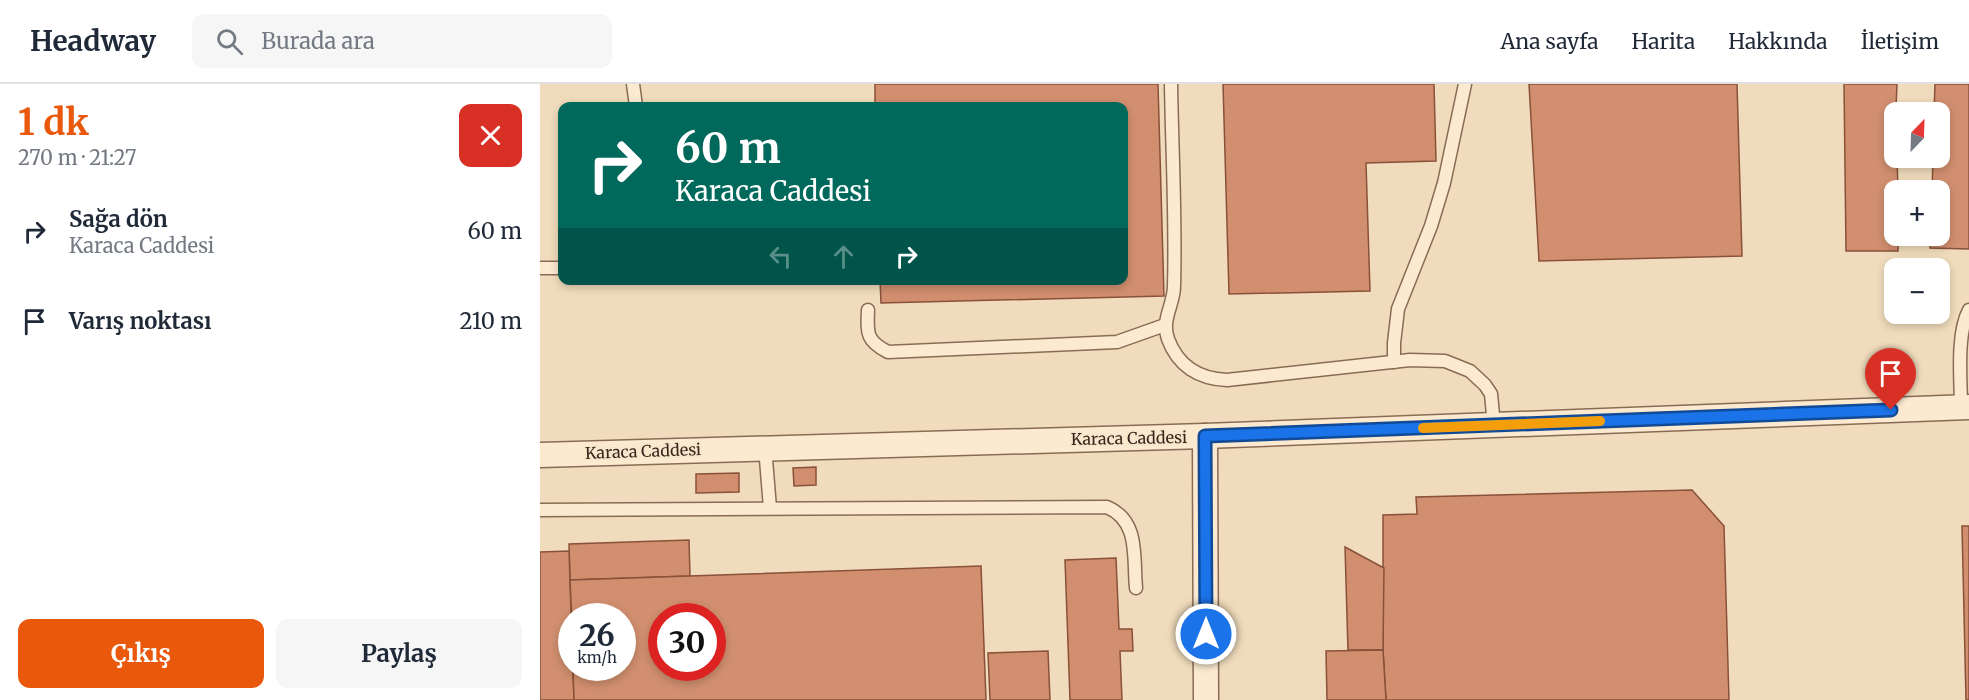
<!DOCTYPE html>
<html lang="tr">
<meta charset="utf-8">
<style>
body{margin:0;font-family:Merriweather,serif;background:#f6f6f7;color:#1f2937;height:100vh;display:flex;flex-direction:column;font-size:22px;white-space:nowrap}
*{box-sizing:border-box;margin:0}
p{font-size:20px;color:#747a83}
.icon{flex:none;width:33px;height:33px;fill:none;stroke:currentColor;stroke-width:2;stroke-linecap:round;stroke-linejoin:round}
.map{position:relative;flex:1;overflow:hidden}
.panel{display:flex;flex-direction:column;background:#fff;width:540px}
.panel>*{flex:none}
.guide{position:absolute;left:18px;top:18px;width:570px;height:183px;border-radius:12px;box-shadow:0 3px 9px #0003;background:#00695c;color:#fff;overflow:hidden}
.needle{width:39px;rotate:23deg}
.buttons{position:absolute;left:1344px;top:18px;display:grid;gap:12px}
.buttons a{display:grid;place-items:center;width:66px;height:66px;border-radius:12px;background:#fff;box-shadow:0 3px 9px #0003;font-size:30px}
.speed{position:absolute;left:18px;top:519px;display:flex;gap:12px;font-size:30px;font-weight:700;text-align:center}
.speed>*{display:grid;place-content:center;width:78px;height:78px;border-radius:50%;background:#fff;box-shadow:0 3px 9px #0003;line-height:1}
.speed small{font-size:15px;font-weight:400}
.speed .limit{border:9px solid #d22;background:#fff;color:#111}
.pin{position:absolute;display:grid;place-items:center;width:51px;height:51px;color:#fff;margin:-62px -26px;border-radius:50% 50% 50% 0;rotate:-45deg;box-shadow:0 0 6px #0007}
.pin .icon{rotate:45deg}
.me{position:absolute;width:66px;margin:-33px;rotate:0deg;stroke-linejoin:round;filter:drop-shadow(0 0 4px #0008)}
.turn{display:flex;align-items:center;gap:21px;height:126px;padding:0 18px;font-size:27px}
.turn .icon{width:78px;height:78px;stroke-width:2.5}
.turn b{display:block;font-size:42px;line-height:51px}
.lanes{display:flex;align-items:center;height:57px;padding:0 18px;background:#0003;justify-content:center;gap:30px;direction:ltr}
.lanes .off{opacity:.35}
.round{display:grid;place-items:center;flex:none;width:63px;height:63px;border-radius:12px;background:#f6f6f7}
.summary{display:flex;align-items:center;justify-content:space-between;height:102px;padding:0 18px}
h1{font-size:36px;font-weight:700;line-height:45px;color:#ea580c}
.primary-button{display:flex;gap:12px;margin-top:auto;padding:12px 18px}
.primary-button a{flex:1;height:69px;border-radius:12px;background:#ea580c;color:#fff;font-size:24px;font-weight:700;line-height:69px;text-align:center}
.primary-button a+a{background:#f6f6f7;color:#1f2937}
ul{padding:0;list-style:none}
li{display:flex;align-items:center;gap:18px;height:90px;padding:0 18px}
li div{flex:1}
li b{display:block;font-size:22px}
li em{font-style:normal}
header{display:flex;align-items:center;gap:36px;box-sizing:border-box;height:84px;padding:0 30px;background:#fff;border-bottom:2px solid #e0e1e3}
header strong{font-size:28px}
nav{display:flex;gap:33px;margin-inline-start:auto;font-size:21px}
.search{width:420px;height:54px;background:#f6f6f7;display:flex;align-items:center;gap:15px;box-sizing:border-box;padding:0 21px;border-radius:12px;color:#747a83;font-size:22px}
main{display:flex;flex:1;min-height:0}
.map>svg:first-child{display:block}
.building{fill:#d18f6f;stroke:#895139;stroke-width:1.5;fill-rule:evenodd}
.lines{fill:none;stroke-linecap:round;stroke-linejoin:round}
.service-casing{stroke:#896b55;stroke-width:15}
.minor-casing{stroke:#896b55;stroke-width:27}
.service{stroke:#fbead0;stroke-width:12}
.minor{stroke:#fbead0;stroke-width:24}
.route-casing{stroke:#114b97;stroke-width:15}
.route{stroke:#1a73e8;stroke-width:10}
.slow{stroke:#f59e0b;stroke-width:10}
.labels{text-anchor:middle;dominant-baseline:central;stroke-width:4.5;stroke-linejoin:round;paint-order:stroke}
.street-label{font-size:16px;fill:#37261b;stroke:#f7e7cc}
</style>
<header>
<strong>Headway</strong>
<div class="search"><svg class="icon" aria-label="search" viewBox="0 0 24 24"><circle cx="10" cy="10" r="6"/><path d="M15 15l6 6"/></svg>Burada ara</div>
<nav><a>Ana sayfa</a><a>Harita</a><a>Hakkında</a><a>İletişim</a></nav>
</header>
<main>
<section class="panel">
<div class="summary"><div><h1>1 dk</h1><p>270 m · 21:27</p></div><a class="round" style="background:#d93025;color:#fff"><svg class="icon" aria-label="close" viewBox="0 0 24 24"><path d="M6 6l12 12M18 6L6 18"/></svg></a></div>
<ul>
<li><svg class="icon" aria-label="right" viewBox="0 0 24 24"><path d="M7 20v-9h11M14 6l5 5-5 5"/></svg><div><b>Sağa dön</b><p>Karaca Caddesi</p></div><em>60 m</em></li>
<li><svg class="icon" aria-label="arrive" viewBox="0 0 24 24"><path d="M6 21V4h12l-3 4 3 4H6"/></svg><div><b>Varış noktası</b></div><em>210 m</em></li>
</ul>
<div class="primary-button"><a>Çıkış</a><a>Paylaş</a></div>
</section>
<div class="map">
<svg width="1429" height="616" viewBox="0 0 1429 616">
<rect width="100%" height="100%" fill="#f0dcbc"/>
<g class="building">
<polygon points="335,0 618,0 624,212 341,219 340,196 584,196 584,22 335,22"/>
<polygon points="683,0 894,0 896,77 826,79 830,207 689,210"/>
<polygon points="989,0 1197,0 1202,172 999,177"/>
<polygon points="1304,0 1357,0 1354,74 1357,74 1358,106 1354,106 1354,152 1358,152 1358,167 1306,167"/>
<polygon points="1395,0 1429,0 1429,165 1390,164 1390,152 1400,152 1400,106 1392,106 1393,74 1400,74 1400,28 1394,28"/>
<polygon points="276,383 276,401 254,402 253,384"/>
<polygon points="199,389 199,408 156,409 156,390"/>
<polygon points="1152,406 1184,442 1189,616 846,616 843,566 843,431 877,430 876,413"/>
<polygon points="1422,442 1429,442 1429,616 1426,616"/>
<polygon points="149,456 150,492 30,496 29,460"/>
<polygon points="805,463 844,484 843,566 808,566"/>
<polygon points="29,467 34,616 0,616 0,468"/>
<polygon points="576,474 579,545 592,545 593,567 580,567 582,616 530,616 525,476"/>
<path d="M441 482 446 616H34L33 584H82V532H32V538L30 496ZM122 532H172V584H122Z"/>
<polygon points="843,566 846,616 787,616 786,567"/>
<polygon points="508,567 510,616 450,616 448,569"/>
</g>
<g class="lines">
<g class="service-casing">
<g id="service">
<polyline points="93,0 96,22"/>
<path d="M631 0C632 67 636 135 634 202 634 221 621 235 628 255 638 282 659 295 687 296L870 276 905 277 930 287 945 301 951 310 954 341"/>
<polyline points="0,184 22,184"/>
<path d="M328 226C327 249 326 257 348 268L577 258 625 241"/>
<polyline points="854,278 854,259 858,225 891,142 904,99 925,0"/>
<path d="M1421 324C1421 297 1416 250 1429 226"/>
<polyline points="225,363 230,424"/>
<path d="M0 426 567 423C600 437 593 473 596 504"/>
</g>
</g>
<g class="minor-casing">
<g id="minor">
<polyline points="665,352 666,616"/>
<polyline points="0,371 665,352 1429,323"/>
</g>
</g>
<use href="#service" class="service"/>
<use href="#minor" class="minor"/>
</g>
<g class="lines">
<g class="route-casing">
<polyline id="route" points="666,550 665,352 1351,326"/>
</g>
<use href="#route" class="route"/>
<polyline class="slow" points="883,344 1060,337"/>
</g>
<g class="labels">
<g class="street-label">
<text transform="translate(589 354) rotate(-1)">Karaca Caddesi</text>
<text transform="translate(103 367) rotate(-2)">Karaca Caddesi</text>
</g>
</g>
</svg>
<div class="buttons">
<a><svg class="needle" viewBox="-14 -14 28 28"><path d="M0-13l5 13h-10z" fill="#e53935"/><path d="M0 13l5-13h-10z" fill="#747a83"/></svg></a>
<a>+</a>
<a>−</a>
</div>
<div class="speed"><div>26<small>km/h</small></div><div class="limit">30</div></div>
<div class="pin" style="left:1351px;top:326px;background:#d93025"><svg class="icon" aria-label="arrive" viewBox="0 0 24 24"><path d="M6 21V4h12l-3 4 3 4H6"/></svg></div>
<svg class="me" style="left:666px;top:550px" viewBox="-20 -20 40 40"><circle r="17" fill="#1a73e8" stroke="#fff" stroke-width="3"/><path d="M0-11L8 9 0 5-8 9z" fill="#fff"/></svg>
<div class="guide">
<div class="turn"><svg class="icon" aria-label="right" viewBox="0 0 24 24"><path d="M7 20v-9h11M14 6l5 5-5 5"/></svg><div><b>60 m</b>Karaca Caddesi</div></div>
<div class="lanes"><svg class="icon off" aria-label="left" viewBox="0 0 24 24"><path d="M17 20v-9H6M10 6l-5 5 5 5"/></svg><svg class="icon off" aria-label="ahead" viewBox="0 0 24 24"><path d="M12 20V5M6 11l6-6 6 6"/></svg><svg class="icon" aria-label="right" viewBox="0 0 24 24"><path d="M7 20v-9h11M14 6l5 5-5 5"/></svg></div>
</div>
</div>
</main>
